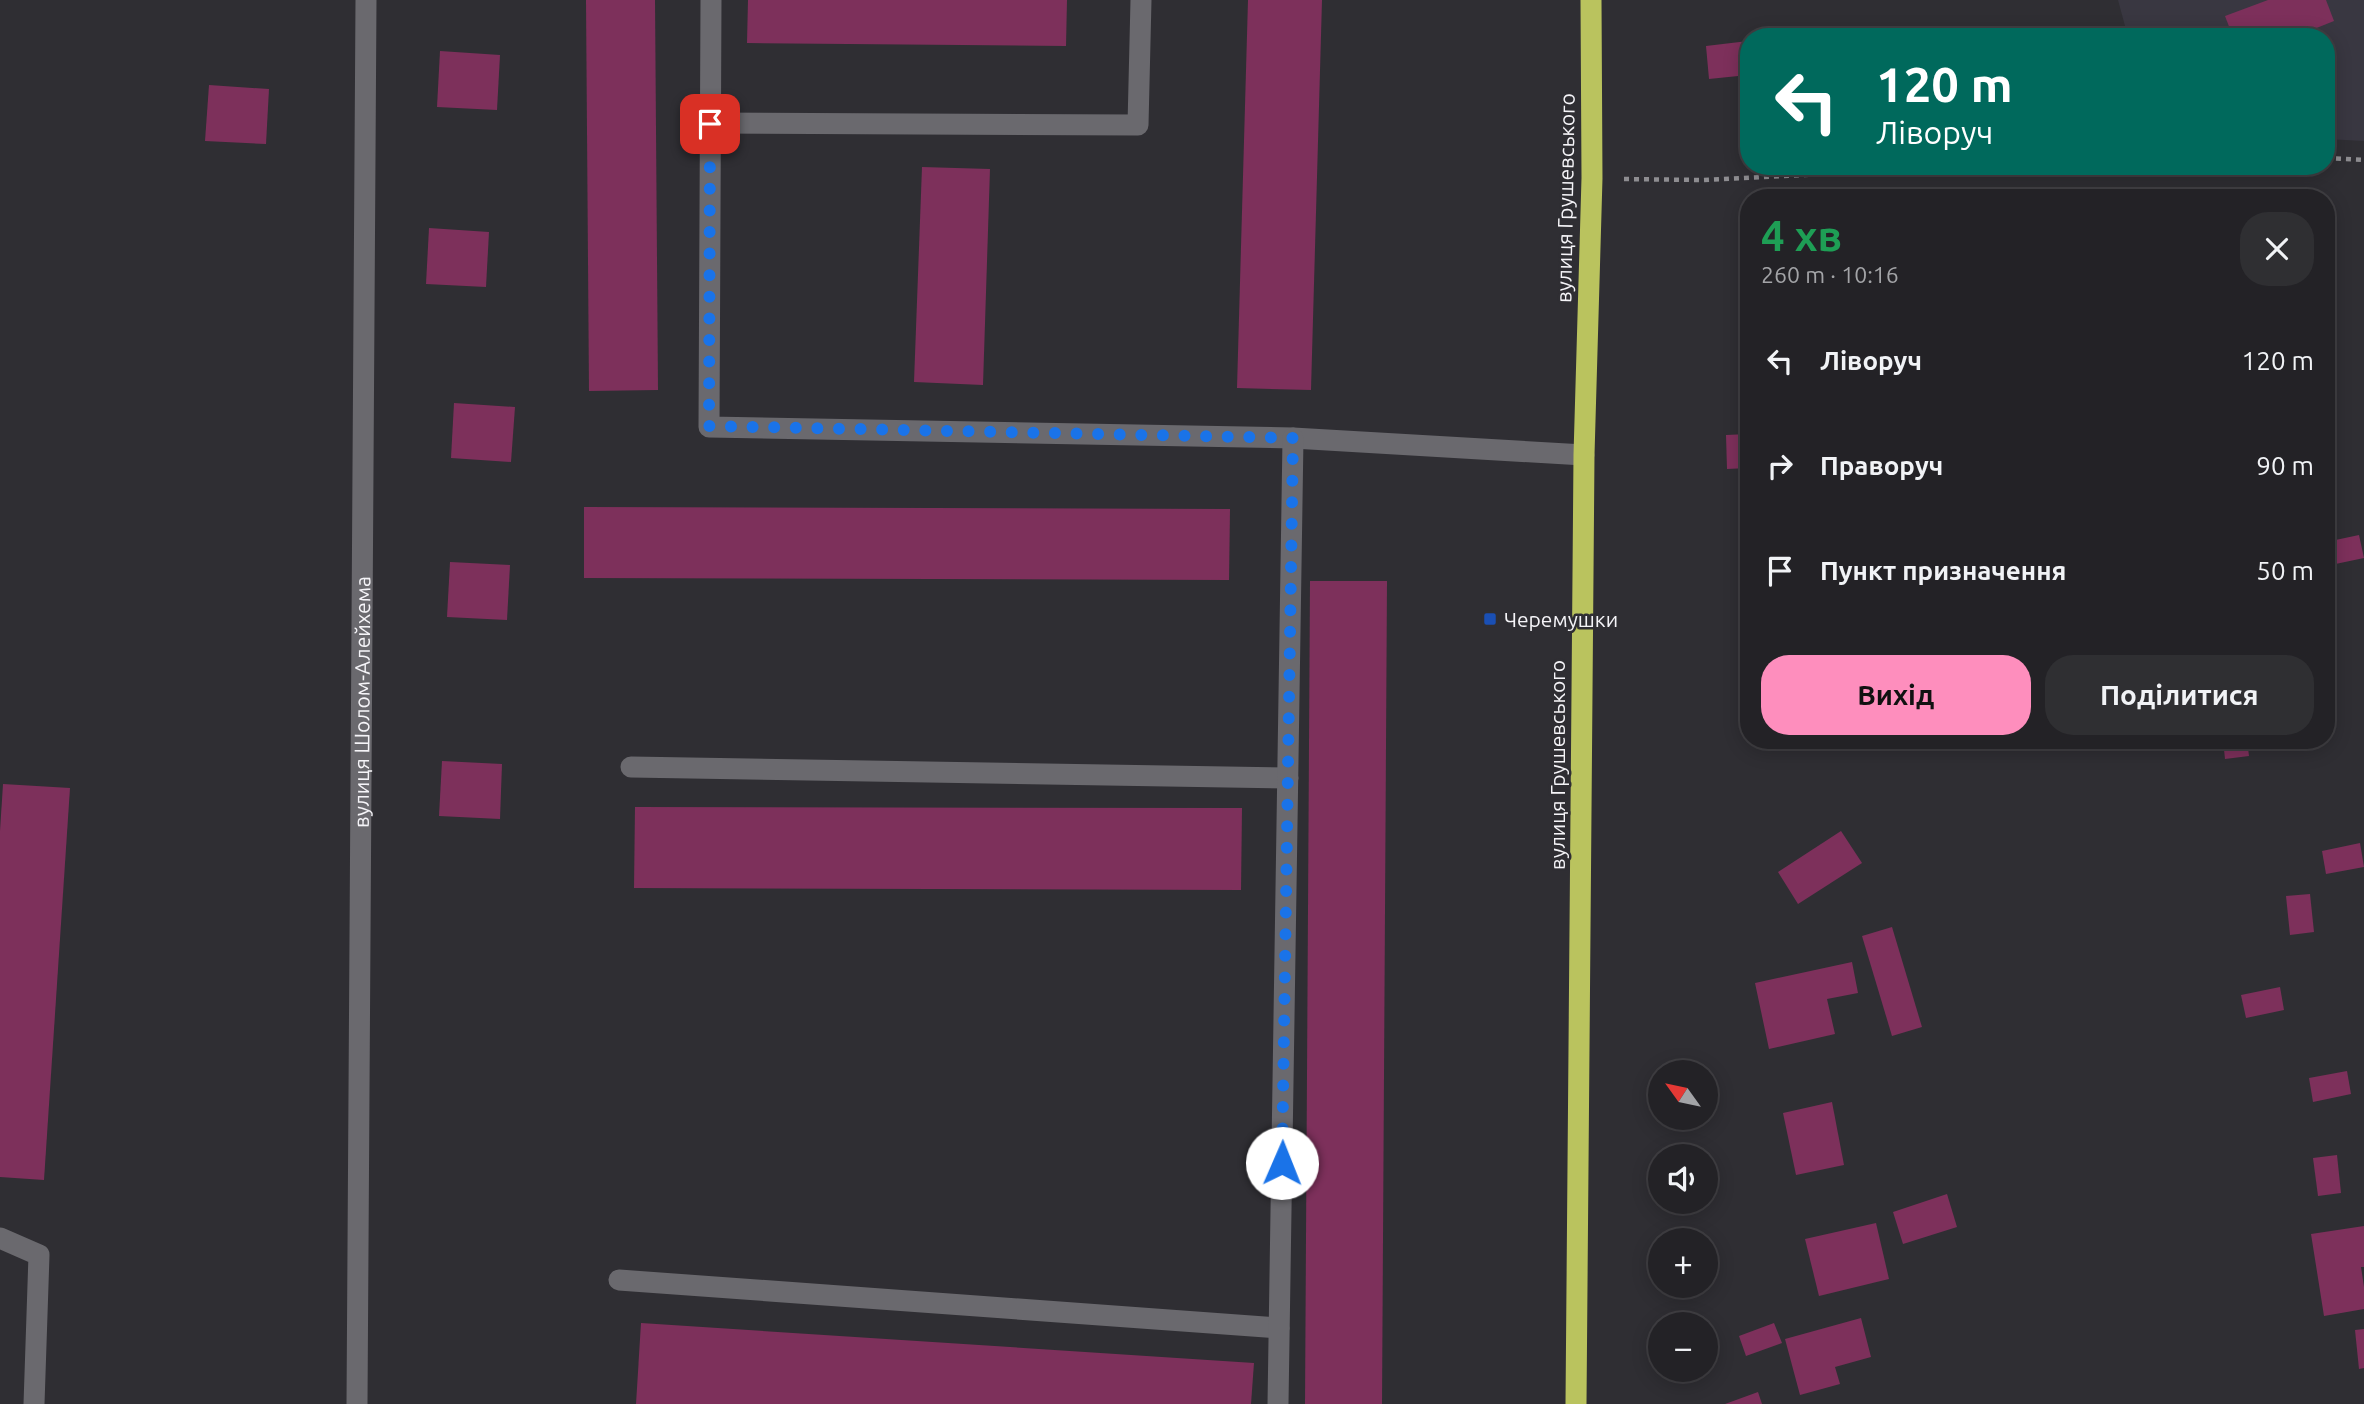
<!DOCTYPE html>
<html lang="uk">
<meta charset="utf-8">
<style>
body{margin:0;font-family:Ubuntu,sans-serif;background:#2f2f32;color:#f1f3f6;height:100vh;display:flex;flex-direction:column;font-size:26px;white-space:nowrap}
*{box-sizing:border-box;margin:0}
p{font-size:23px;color:#a3a4a7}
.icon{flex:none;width:38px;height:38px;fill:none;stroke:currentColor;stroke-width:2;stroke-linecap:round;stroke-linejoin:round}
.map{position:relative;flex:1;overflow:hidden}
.drawer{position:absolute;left:1740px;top:189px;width:595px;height:560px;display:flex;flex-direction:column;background:#232226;border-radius:28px;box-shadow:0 4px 18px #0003,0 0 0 2px #403f43}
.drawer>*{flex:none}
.guide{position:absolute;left:1740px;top:28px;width:595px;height:147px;border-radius:28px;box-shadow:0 4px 18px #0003,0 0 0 2px #403f43;background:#00695c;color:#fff;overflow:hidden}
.needle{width:46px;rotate:303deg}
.buttons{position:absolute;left:1648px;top:1060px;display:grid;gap:14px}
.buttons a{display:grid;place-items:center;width:70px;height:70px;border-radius:50%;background:#232226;box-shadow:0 4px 18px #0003,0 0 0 2px #403f43;font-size:35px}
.pin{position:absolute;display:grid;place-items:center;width:60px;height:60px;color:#fff;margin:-30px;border-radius:14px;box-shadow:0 4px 10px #0006}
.me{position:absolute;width:77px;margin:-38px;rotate:1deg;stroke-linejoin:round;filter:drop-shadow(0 0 5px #0008)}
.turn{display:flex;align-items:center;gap:24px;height:147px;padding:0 21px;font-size:32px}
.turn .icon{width:91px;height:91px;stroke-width:2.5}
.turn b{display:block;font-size:49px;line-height:60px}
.round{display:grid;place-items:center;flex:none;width:74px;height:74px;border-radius:28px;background:#2f2f32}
.head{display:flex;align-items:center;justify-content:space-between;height:119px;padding:0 21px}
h1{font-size:42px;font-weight:700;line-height:52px;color:#1e9e55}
.button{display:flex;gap:14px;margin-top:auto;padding:14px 21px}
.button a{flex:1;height:80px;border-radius:28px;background:#fe8ebd;color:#111;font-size:28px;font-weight:700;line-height:80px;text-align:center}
.button a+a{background:#2f2f32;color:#f1f3f6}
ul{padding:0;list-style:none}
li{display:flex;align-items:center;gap:21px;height:105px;padding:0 21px}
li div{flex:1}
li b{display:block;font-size:26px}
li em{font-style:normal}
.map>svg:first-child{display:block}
.built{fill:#393741}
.building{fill:#7d305b}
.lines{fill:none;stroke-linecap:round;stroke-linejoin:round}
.path{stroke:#8e8d91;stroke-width:4.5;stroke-dasharray:5 5;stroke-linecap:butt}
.minor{stroke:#6a696e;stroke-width:21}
.highway{stroke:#bac35e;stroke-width:21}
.route{stroke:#1a73e8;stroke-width:12;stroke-dasharray:0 21.6}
.transit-dot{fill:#1a4fb4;stroke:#2f2e33;stroke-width:2.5}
.labels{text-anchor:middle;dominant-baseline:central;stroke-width:5;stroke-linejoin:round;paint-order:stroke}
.street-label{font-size:21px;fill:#f5f4f8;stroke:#2f2e33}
.poi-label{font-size:21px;fill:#f5f4f8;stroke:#2f2e33;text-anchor:start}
</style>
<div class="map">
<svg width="2364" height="1404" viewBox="0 0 2364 1404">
<rect width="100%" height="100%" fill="#2f2e33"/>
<polygon class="built" points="2118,0 2364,0 2364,141 2326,139 2326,37 2128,37"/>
<g class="building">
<polygon points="586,0 655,0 658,390 589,391"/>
<polygon points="748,0 1067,0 1066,46 747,43"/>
<polygon points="1248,0 1322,0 1311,390 1237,388"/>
<polygon points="2268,0 2326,0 2334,21 2294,37 2233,37 2225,16"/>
<polygon points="1748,41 1748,75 1709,79 1706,46"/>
<polygon points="440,51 500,55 497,110 437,107"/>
<polygon points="209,85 269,89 266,144 205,141"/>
<polygon points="922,167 990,169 983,385 914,382"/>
<polygon points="1744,203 1748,203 1748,263 1745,263"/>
<polygon points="429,228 489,232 486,287 426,284"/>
<polygon points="454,403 515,407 511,462 451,458"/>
<polygon points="1748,434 1748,468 1727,469 1726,435"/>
<polygon points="584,507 1230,509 1229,580 584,578"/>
<polygon points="2359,535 2364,558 2326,566 2326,542"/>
<polygon points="450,562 510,565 507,620 447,617"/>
<polygon points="1310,581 1387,581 1382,1404 1305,1404"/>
<polygon points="2223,740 2247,740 2249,756 2225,759"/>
<polygon points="442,761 502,764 500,819 439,816"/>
<polygon points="3,784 70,788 44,1180 0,1177 0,831"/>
<polygon points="635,807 1242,808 1241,890 634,888"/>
<polygon points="1841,831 1862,863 1798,904 1778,872"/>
<polygon points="2360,843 2364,867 2326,874 2322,851"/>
<polygon points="2310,894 2314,932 2290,935 2286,896"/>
<polygon points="1892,927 1922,1027 1892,1036 1862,936"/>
<polygon points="1852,962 1858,993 1827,999 1835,1034 1769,1049 1755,983"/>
<polygon points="2280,987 2284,1010 2246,1018 2241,995"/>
<polygon points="2347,1071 2351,1094 2313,1102 2309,1078"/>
<polygon points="1832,1102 1844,1165 1796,1175 1783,1113"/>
<polygon points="2337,1155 2341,1193 2318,1196 2313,1158"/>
<polygon points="1947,1194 1957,1227 1903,1244 1893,1212"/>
<polygon points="1876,1223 1889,1279 1819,1296 1805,1239"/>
<polygon points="2364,1226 2364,1267 2361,1267 2364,1287 2364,1309 2324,1316 2311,1234"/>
<polygon points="1861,1318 1871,1357 1835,1367 1840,1384 1800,1395 1785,1339"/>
<polygon points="641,1323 1254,1363 1251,1404 636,1404"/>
<polygon points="1774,1323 1782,1343 1746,1356 1739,1336"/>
<polygon points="2364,1329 2364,1368 2359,1369 2355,1330"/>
<polygon points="1758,1392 1762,1404 1725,1404"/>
</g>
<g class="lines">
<g class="path">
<polyline points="2326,158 2364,160"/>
<polyline points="1624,179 1703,180 1925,169 2116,166"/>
</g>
<g class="minor">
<polyline points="711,0 709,427 1293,438 1584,455"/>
<polyline points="710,123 1138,125 1141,0"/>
<polyline points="631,767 1288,778"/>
<polyline points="0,1238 39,1255 34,1404"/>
<polyline points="619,1280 1279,1328"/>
<path id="s1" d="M357 1404 366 0"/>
<polyline points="1278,1404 1293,438"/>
</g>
<polyline class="highway" points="1576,1404 1584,455 1592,178 1591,0"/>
</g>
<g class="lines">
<polyline class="route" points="710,124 709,426 1293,438 1282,1163"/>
</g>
<rect class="transit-dot" x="1483" y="612" width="14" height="14" rx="3.5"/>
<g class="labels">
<g class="street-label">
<text transform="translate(1565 198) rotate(-89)">вулиця Грушевського</text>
<text stroke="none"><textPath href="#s1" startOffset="702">вулиця Шолом-Алейхема</textPath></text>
<text transform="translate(1557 765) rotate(-90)">вулиця Грушевського</text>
</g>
<g class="poi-label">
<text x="1504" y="619">Черемушки</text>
</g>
</g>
</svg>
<div class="buttons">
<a><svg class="needle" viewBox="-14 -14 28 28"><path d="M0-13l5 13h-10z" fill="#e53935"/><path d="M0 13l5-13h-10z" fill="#a3a4a7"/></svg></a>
<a><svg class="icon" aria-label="sound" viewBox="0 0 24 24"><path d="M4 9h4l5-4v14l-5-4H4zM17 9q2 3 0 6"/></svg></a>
<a>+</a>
<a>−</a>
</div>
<div class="pin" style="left:710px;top:124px;background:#d93025"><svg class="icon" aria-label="arrive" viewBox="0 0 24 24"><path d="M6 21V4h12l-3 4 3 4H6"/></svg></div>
<svg class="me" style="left:1282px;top:1163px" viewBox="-20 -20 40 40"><circle r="19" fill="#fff"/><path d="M0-13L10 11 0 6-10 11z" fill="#1a73e8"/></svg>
<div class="guide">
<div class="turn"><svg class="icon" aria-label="left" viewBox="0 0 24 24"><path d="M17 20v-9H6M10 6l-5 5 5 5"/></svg><div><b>120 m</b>Ліворуч</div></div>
</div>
<section class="drawer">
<div class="head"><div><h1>4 хв</h1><p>260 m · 10:16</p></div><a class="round"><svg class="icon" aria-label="close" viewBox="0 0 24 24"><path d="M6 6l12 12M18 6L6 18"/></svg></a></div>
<ul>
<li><svg class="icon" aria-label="left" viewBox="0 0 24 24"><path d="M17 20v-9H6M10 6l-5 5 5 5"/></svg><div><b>Ліворуч</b></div><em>120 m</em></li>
<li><svg class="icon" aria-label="right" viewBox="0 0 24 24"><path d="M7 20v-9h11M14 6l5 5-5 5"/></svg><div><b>Праворуч</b></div><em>90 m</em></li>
<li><svg class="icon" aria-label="arrive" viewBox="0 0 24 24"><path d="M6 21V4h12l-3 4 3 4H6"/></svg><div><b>Пункт призначення</b></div><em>50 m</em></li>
</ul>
<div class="button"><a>Вихід</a><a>Поділитися</a></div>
</section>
</div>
